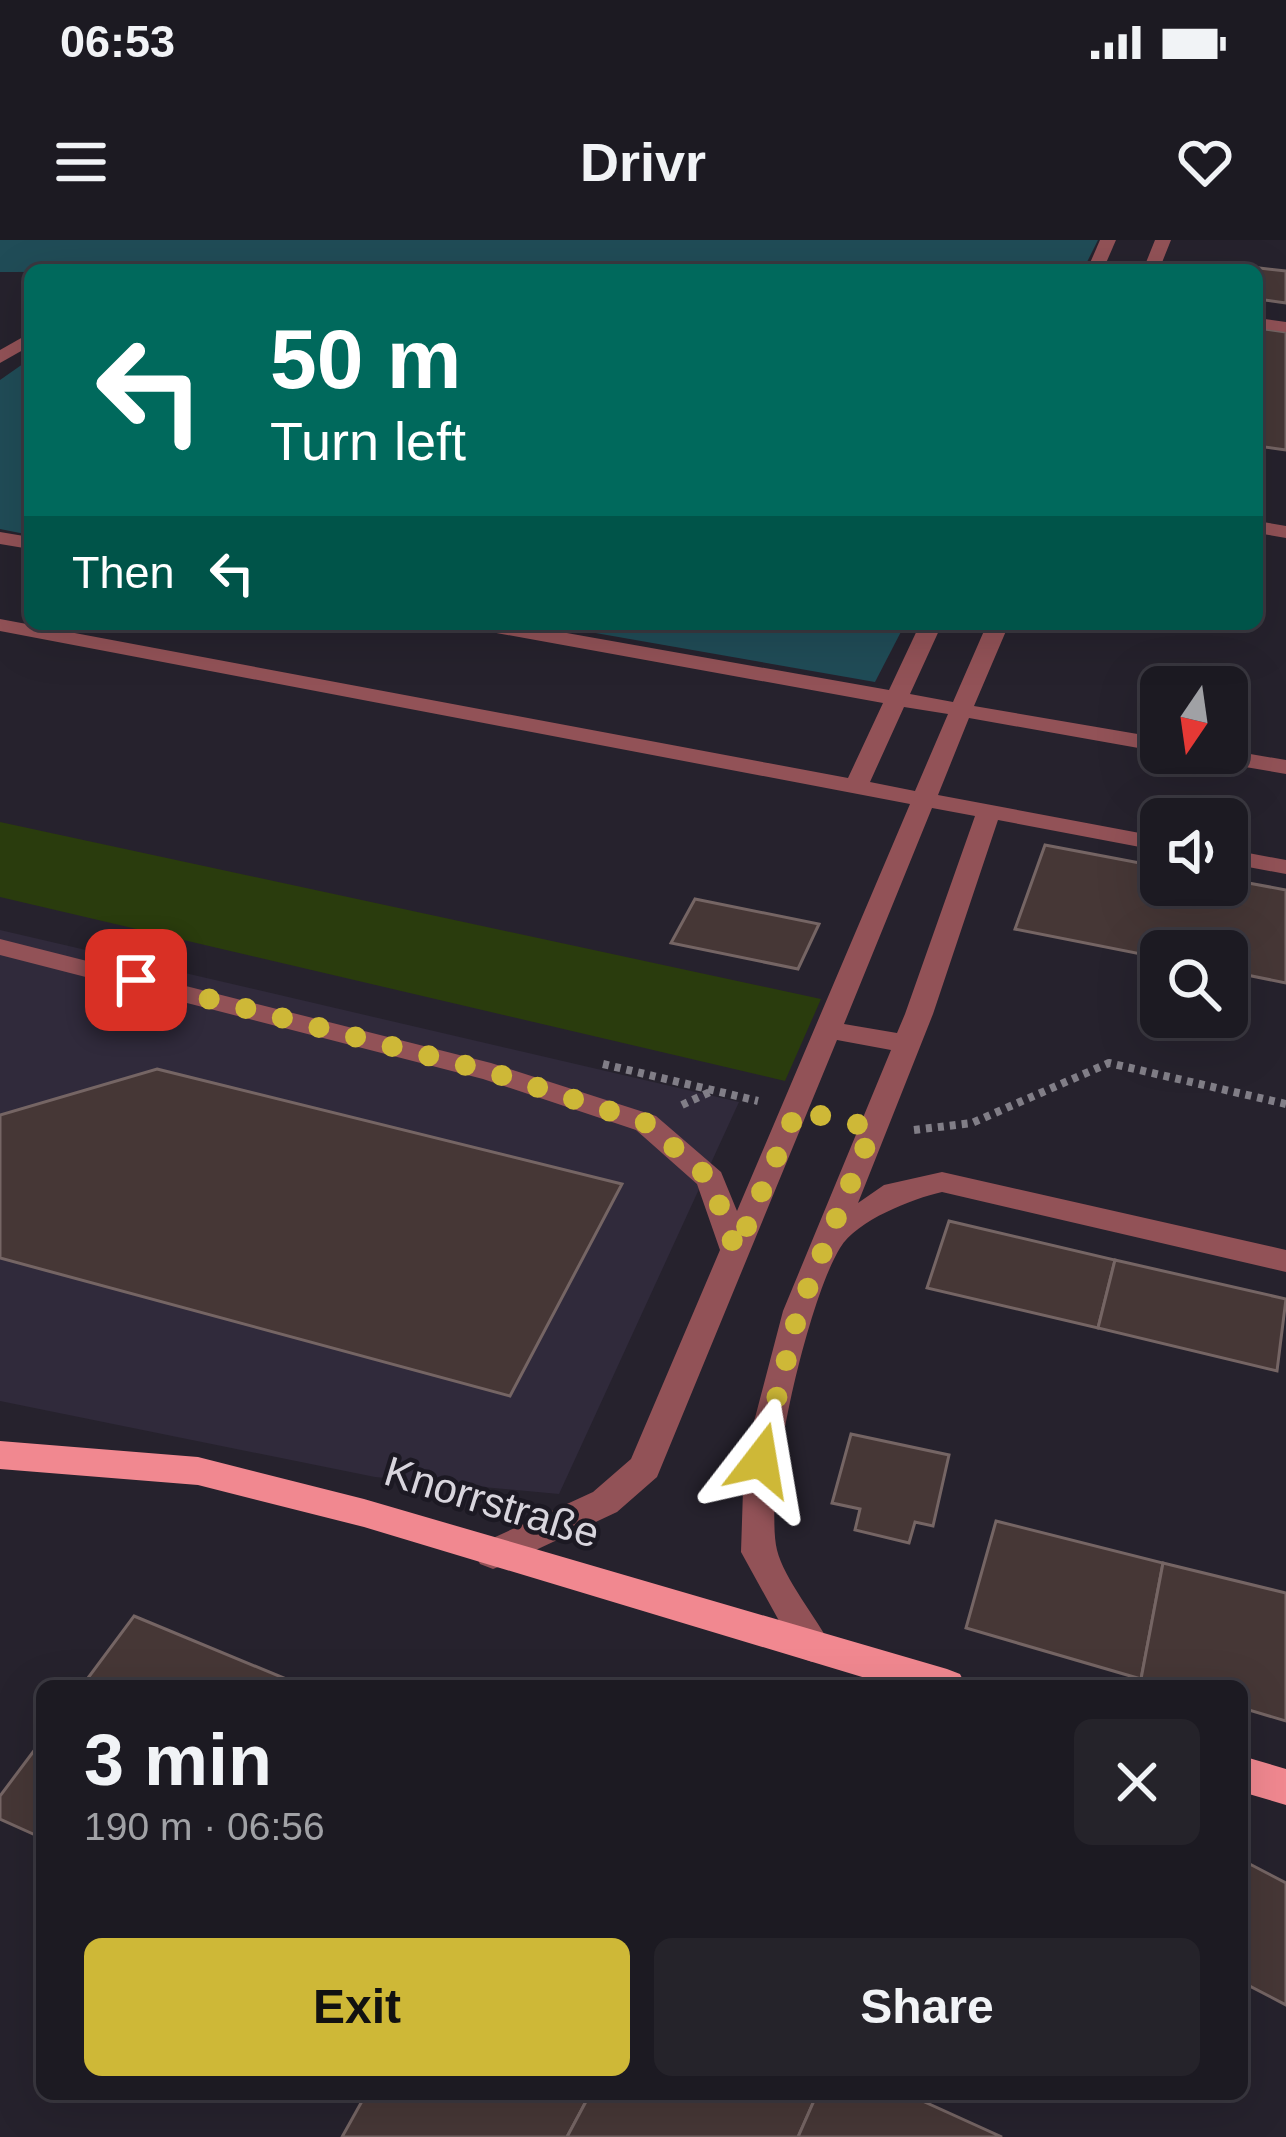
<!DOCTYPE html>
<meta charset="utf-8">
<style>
body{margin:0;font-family:Helvetica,sans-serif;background:#25232a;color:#f1f3f6;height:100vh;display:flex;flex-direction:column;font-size:45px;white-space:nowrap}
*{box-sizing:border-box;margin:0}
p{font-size:39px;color:#a0a1a5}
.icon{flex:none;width:66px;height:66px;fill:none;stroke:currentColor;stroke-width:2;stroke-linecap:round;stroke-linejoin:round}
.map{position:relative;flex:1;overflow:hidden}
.sheet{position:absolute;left:36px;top:1440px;width:1212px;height:420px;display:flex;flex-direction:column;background:#1c1a22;border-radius:18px;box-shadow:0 12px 48px #0002,0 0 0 3px #3a3840}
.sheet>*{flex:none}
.hud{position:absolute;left:24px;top:24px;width:1239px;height:366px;border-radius:18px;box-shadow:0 12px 48px #0002,0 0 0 3px #3a3840;background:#00695c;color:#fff;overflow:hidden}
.needle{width:78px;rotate:193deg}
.tools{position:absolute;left:1140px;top:426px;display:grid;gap:24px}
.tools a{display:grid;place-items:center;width:108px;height:108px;border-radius:18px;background:#1c1a22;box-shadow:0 12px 48px #0002,0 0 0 3px #3a3840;font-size:60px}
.pin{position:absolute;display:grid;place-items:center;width:102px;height:102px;color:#fff;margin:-51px;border-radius:24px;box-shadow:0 6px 18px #0006}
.me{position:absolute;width:132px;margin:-66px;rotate:14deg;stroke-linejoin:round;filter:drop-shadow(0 0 9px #0008)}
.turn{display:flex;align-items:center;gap:42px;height:252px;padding:0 48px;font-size:54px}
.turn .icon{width:156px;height:156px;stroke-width:2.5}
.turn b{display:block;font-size:84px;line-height:102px}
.then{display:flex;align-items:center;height:114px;padding:0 48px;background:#0003;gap:24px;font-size:45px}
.round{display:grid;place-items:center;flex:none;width:126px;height:126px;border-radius:18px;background:#25232a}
.overview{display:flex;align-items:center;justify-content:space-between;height:204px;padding:0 48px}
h1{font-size:72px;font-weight:700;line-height:90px}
.primary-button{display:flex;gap:24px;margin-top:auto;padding:24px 48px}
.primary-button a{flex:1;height:138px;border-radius:18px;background:#ceb837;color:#111;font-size:48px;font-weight:700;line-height:138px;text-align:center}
.primary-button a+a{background:#25232a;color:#f1f3f6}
.status{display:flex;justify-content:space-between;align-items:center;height:84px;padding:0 60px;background:#1c1a22;direction:ltr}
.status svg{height:33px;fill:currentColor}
header{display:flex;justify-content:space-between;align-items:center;height:156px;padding:0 48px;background:#1c1a22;font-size:54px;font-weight:700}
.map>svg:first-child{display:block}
.built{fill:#302a3b}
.green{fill:#2a3c0d}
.water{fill:#204c57}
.building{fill:#463736;stroke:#756564;stroke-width:3}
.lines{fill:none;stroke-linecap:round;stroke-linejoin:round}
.path{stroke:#817e87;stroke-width:8;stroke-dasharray:6 6;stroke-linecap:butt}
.minor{fill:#925257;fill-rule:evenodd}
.major{fill:#f18890;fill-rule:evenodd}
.route{stroke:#ceb837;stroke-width:21;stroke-dasharray:0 37.8}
.labels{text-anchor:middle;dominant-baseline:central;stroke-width:9;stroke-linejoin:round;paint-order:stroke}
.street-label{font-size:42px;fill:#d8d5dd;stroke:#1c1923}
</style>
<div class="status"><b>06:53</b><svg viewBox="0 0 49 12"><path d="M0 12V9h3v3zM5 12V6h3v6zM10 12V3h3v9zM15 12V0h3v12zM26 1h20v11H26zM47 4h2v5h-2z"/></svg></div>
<header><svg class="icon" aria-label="menu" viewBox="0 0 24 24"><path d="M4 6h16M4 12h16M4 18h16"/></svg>Drivr<svg class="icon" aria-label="heart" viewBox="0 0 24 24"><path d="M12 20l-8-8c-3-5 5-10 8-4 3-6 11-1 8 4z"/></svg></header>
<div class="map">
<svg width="1286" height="1897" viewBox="0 0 1286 1897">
<rect width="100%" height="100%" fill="#26222d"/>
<polygon class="built" points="0,690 739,862 559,1254 375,1237 0,1161"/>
<polygon class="green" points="0,582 821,759 785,841 0,657"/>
<g class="water">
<polygon points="0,0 1098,0 1083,30 0,32"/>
<polygon points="30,119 30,295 0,289 0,140"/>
<polygon points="544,384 905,384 875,442"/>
</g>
<g class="building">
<polygon points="1251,27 1286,31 1286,63 1257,59 1257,30"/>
<polygon points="1257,88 1286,92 1286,210 1257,206"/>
<polygon points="1045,605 1161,627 1161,645 1227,645 1227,639 1286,650 1286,743 1227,731 1227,711 1161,711 1161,718 1015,689"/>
<polygon points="695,659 819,684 798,729 671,703"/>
<polygon points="157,829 622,944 510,1156 0,1018 0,875"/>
<polygon points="949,981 1115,1020 1098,1088 927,1048"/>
<polygon points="1115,1020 1286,1059 1277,1131 1098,1088"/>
<polygon points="851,1194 949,1215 933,1286 915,1282 909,1303 855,1290 860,1269 832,1263"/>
<polygon points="996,1281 1163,1323 1141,1439 966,1388"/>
<polygon points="1163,1323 1286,1353 1286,1481 1242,1468 1242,1446 1166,1446 1141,1439"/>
<polygon points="134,1376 303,1446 82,1446"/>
<polygon points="42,1500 42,1598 0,1579 0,1556"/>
<polygon points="1242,1620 1286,1643 1286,1765 1242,1742"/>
<polygon points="366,1854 590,1854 567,1897 342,1897"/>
<polygon points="590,1854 817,1854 798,1897 567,1897"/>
<polygon points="817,1854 907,1854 1002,1897 798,1897"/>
</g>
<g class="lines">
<g class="path">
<polyline points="603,824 758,861"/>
<polyline points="682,865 712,851"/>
<polyline points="914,890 972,883 1109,823 1286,864"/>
</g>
<g class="minor">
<polygon points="1100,0 1116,0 1103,30 1087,30"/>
<polygon points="1155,0 1171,0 1159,30 1143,30"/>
<polygon points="1257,78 1286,82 1286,92 1257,88"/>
<polygon points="30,93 30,106 0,123 0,110"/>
<polygon points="1257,281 1286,286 1286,298 1257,293"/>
<polygon points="0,292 30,297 30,309 0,304"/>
<path d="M0 379 848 538 883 463 480 390 469 384H516L889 450 920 384H942L910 454 953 462 987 384H1009L974 466 1161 498V512L969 478 938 555 1161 597V611L998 580 933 774 858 963 884 945 942 932 1286 1010V1032L942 952C912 959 857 980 840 1008 808 1060 763 1252 777 1310 784 1339 817 1378 831 1406L825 1417 812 1422 799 1417 741 1312 744 1220 783 1071 891 810 837 800 657 1237 617 1272 506 1324 493 1329 480 1324 475 1314 480 1304 593 1252 631 1219 720 1010 697 944 636 890 483 839 0 715V699L491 823 656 876 721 932 737 971 910 564 0 391ZM904 467 948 474 915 551 870 542ZM932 568 975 576 905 774 897 793 844 784Z"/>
<polygon points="1227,510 1286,520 1286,534 1204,520 1192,513"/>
<polygon points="1227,609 1286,620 1286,634 1227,623"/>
</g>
<g class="major">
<polygon points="0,1201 198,1217 364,1259 947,1429 960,1434 966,1446 892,1446 364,1287 198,1245 0,1229"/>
<polygon points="1242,1516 1286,1529 1286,1565 1242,1552"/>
</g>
</g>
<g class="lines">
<polyline class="route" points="136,740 491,832 646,883 710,939 736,1011 797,870 873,888 799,1070 761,1220"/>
</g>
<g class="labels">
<g class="street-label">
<text transform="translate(492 1262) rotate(17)">Knorrstraße</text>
</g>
</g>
</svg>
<div class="tools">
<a><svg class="needle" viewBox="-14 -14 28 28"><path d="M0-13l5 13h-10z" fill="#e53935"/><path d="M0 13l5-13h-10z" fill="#a0a1a5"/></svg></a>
<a><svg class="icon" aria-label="sound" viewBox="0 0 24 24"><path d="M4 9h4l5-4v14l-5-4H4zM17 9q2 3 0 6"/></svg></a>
<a><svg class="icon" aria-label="search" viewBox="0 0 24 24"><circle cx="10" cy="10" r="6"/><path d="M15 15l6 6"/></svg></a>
</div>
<div class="pin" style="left:136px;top:740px;background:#d93025"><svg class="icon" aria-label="arrive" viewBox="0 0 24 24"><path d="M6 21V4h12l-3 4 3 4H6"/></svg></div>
<svg class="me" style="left:761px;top:1220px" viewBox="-20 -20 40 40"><path d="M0-17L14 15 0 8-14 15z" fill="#ceb837" stroke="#fff" stroke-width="4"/></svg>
<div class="hud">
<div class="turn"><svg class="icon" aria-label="left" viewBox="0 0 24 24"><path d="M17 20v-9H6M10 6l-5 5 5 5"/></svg><div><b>50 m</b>Turn left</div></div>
<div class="then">Then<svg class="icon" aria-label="left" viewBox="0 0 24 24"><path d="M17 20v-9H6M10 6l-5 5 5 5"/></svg></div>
</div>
<section class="sheet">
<div class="overview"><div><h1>3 min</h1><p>190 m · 06:56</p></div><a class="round"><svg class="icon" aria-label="close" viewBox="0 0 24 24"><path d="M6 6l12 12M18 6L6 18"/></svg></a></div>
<div class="primary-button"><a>Exit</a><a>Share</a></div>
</section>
</div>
